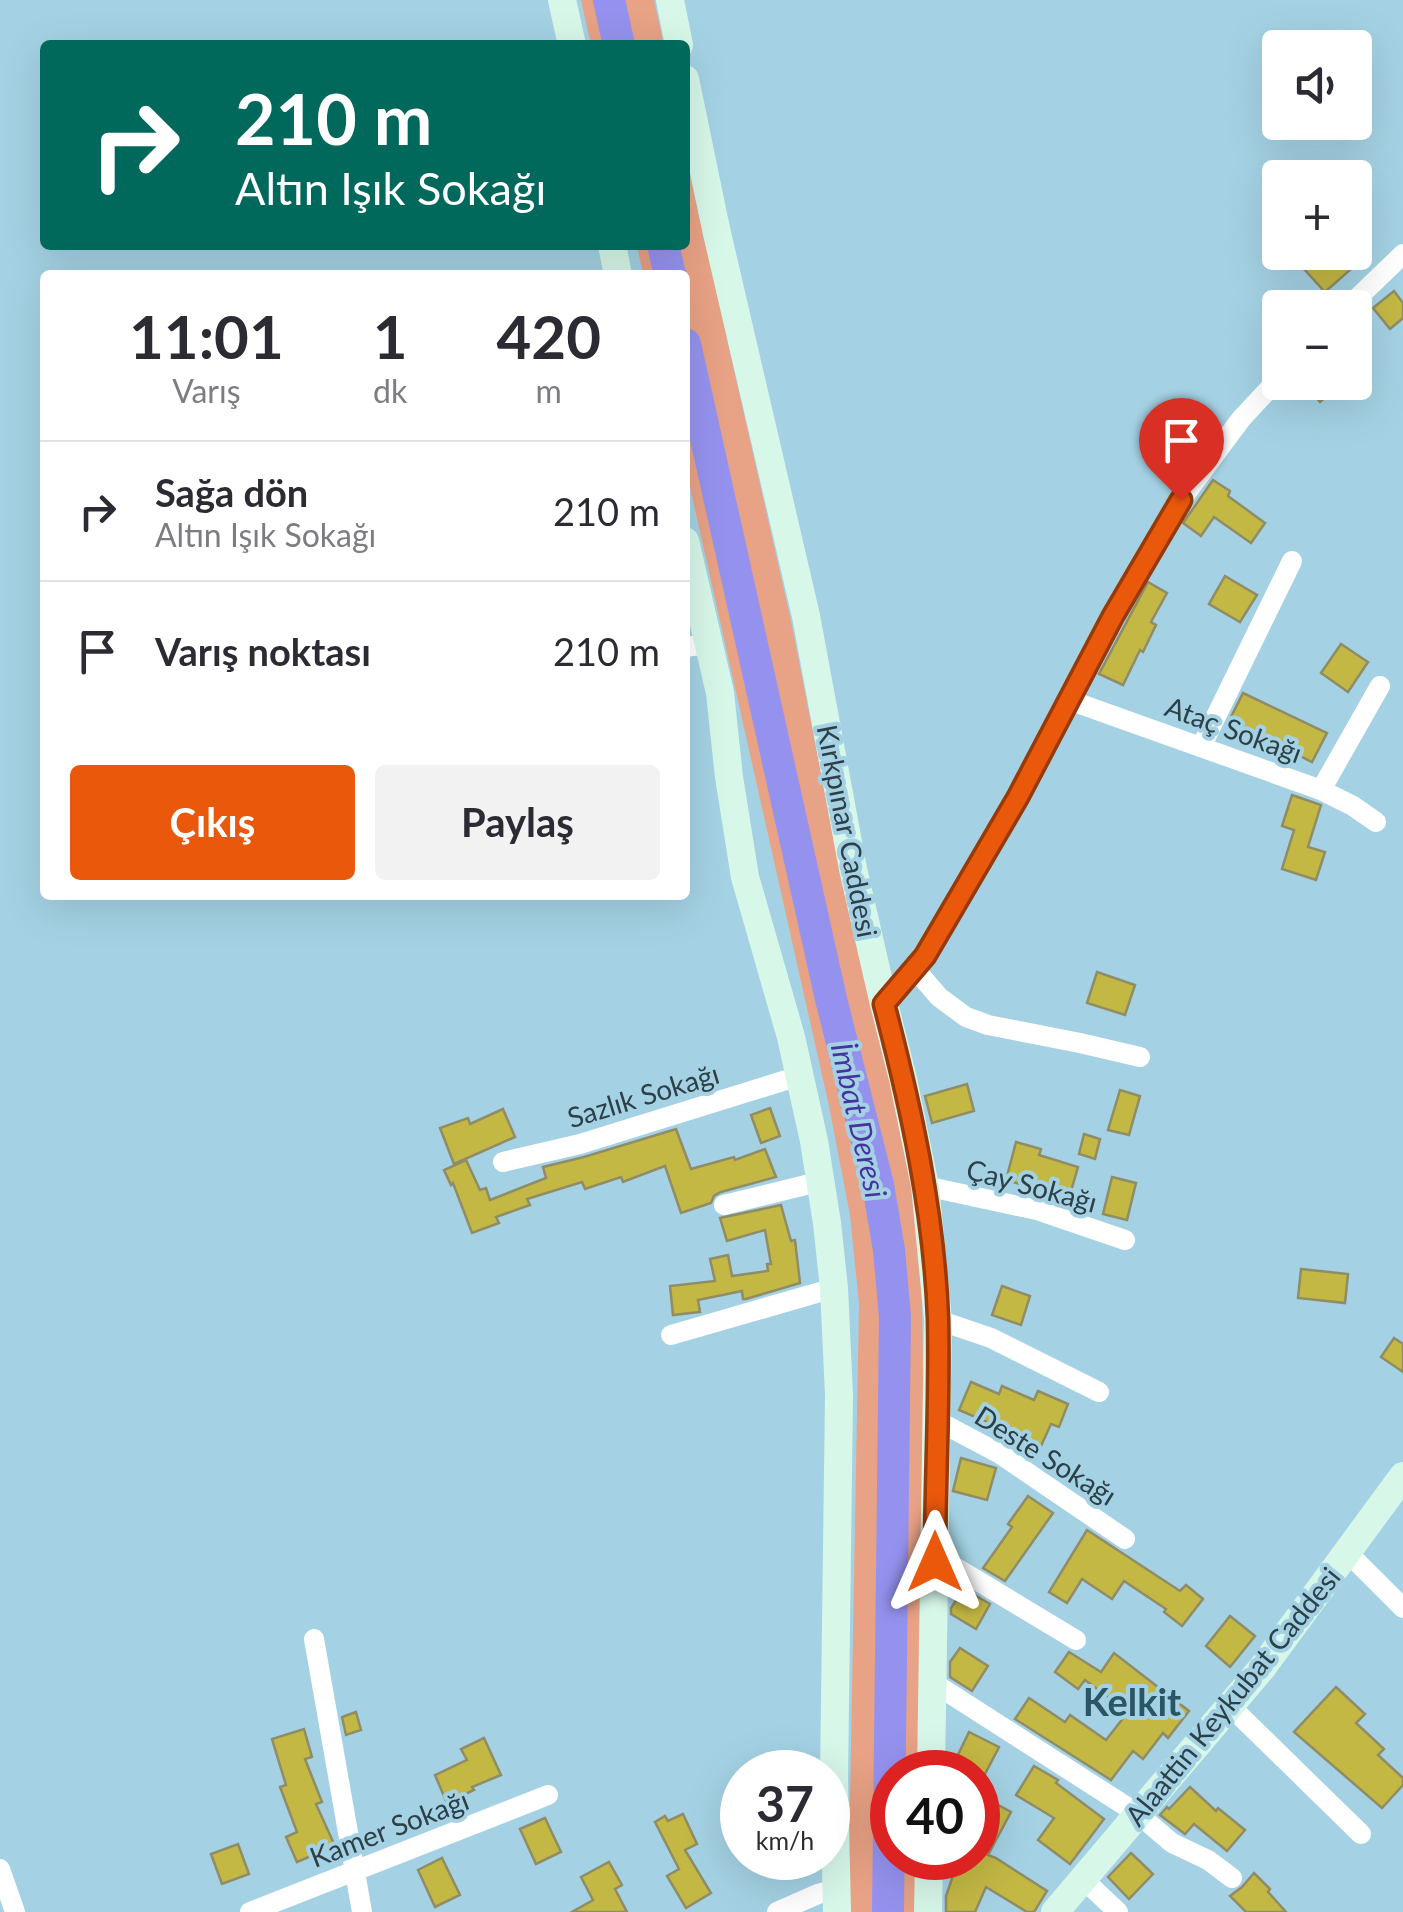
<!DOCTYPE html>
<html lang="tr">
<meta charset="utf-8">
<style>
body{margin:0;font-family:Lato,sans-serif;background:#f2f2f3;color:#2b2b33;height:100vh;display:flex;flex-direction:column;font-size:38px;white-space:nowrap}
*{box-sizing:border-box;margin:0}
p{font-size:32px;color:#7c7c81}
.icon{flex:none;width:55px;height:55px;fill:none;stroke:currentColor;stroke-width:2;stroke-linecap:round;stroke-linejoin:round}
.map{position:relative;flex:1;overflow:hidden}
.drawer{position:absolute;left:40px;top:270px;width:650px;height:630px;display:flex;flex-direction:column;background:#fff;border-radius:10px;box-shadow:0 10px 40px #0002}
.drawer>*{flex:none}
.top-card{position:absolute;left:40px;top:40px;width:650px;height:210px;border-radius:10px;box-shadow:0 10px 40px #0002;background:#00695c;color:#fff;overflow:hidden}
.controls{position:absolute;left:1262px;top:30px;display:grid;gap:20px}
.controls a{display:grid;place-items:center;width:110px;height:110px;border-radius:10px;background:#fff;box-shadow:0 10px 40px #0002;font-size:50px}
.speed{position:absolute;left:720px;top:1750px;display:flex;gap:20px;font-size:50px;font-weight:700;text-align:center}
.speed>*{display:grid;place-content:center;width:130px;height:130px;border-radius:50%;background:#fff;box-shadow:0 10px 40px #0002;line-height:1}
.speed small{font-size:25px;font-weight:400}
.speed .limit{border:15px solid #d22;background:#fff;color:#111}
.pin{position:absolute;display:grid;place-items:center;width:85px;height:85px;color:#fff;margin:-102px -42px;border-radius:50% 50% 50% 0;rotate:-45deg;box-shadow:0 0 10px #0007}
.pin .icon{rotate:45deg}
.me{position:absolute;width:110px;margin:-55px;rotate:0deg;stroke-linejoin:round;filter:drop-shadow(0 0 8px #0008)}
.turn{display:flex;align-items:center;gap:35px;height:210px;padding:0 30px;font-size:45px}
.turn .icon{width:130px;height:130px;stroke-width:2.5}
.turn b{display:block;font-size:70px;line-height:85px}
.eta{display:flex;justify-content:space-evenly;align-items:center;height:170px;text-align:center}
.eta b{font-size:60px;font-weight:700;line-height:70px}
.action{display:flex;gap:20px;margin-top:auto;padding:20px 30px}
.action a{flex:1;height:115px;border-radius:10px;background:#ea580c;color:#fff;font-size:40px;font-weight:700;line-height:115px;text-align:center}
.action a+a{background:#f2f2f3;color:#2b2b33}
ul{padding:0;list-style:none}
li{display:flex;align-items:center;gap:30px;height:140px;padding:0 30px;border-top:2px solid #e1e1e2}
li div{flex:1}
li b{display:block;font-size:38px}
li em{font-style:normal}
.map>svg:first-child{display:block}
.green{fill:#e8a285}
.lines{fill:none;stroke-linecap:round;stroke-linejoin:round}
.river{stroke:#9592ef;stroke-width:32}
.building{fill:#c3b844;stroke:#8f8c66;stroke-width:2.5}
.street{stroke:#fff;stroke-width:20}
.secondary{stroke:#d7f7e9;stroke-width:28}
.route-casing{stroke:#983908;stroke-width:25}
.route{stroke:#ea580c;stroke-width:18}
.labels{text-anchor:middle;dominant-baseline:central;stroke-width:8;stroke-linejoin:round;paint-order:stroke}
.street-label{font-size:28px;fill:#2d4047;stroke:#a4d2e4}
.water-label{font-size:30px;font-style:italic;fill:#45339e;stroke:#a4d2e4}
.district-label{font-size:38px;font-weight:bold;fill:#2a5564;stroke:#a4d2e4}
</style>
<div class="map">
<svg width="1403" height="1912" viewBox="0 0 1403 1912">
<rect width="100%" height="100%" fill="#a4d2e4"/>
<g class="green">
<polygon points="581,0 654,0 664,45 591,45"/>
<polygon points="685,154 791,621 838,860 914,1185 922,1300 926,1589 919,1772 892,1772 892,1858 916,1858 915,1912 848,1912 859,1303 850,1215 829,1106 685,465 685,275 643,275 637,245 685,245"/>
</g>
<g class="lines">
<g class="river">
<polyline points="609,0 619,45"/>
<polyline points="663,245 670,275"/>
<polyline points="685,344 831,999 878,1185 889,1250 895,1317 888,1912"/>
</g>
</g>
<g class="building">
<polygon points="1322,252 1334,252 1350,270 1325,292 1304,269"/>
<polygon points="1394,291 1403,303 1403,318 1390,329 1373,308"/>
<polygon points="1304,382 1343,382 1320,402"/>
<polygon points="1213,480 1230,491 1228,496 1265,523 1251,543 1214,517 1201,536 1183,523"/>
<polygon points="1225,576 1257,595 1240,622 1209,604"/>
<polygon points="1148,582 1167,593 1151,622 1156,625 1143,652 1140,650 1123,685 1099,674"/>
<polygon points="1341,644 1368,662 1348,692 1321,673"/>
<polygon points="1243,693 1327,733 1312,762 1252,732 1250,736 1227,725"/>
<polygon points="1292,795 1321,805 1308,847 1325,852 1316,880 1282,869 1294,830 1282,826"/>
<polygon points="1097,972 1135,985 1125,1015 1087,1003"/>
<polygon points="967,1084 974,1111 932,1123 925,1096"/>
<polygon points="1120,1090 1140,1096 1129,1135 1108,1130"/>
<polygon points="770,1108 780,1136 761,1143 751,1115"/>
<polygon points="503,1109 515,1137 454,1164 440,1128 468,1118 470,1124"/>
<polygon points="676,1129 691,1169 734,1157 735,1160 765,1149 776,1177 721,1192 714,1196 711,1203 681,1213 665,1166 623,1182 621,1177 585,1189 582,1182 527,1199 530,1205 496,1217 499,1223 472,1233 453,1183 451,1185 444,1170 466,1160 480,1190 486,1188 490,1200 546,1178 543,1167 584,1157"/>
<polygon points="1084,1134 1100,1139 1095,1159 1079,1154"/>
<polygon points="1016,1142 1041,1149 1039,1155 1078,1167 1069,1198 1006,1180"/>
<polygon points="1112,1177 1136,1183 1127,1220 1103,1214"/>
<polygon points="781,1205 791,1241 795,1240 800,1283 746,1299 743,1299 742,1291 698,1300 700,1312 673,1315 670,1286 715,1281 710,1259 728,1255 732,1276 768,1271 767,1264 771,1264 765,1230 727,1241 720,1218"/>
<polygon points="1301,1269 1348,1274 1345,1303 1298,1298"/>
<polygon points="1002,1286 1030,1296 1021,1325 992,1315"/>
<polygon points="1394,1338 1403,1344 1403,1372 1381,1357"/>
<polygon points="971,1382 999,1394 1002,1386 1034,1400 1038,1391 1068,1404 1059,1427 1051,1424 1036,1457 1013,1446 1018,1435 959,1410"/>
<polygon points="961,1458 996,1468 987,1500 953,1491"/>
<polygon points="1028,1496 1053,1513 1005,1581 983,1568 1012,1527 1008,1524"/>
<polygon points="1087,1530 1180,1591 1186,1585 1203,1599 1182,1626 1164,1612 1166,1609 1124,1581 1112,1599 1082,1579 1067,1603 1049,1592"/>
<polygon points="964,1589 990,1604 976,1629 951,1614 951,1608"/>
<polygon points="1230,1616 1255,1636 1230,1667 1206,1646"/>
<polygon points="960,1648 988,1666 972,1691 950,1677 950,1662"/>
<polygon points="1069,1652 1101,1672 1114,1653 1189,1711 1168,1738 1163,1733 1143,1759 1133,1751 1111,1780 1015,1719 1029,1698 1065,1722 1070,1715 1106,1740 1128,1712 1085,1680 1078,1689 1055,1672"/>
<polygon points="1336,1687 1365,1714 1356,1723 1384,1749 1378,1755 1403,1778 1403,1785 1382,1808 1294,1732"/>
<polygon points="356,1712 361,1730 346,1735 342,1717"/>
<polygon points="304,1729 312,1757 305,1759 322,1802 316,1804 335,1846 297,1862 286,1837 297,1832 280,1787 286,1785 272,1739"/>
<polygon points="969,1732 999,1747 985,1774 956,1759"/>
<polygon points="484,1738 501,1775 472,1787 474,1790 447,1803 435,1775 467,1760 461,1749"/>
<polygon points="1034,1766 1058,1780 1056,1783 1104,1819 1070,1864 1038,1840 1054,1818 1016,1795"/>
<polygon points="1190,1787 1216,1811 1218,1808 1245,1830 1227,1851 1194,1824 1185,1834 1160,1815 1167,1807 1169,1809"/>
<polygon points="978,1794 1011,1812 988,1855 996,1858 1047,1891 1034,1912 1027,1912 986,1887 975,1912 946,1912 946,1896 959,1858 978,1858"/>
<polygon points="683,1814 697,1844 685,1850 711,1893 686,1908 667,1876 679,1869 655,1822 665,1816 668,1821"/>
<polygon points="545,1818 561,1852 536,1864 520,1829"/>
<polygon points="238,1844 249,1874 222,1884 211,1854"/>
<polygon points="1131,1853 1153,1874 1129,1899 1108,1877"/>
<polygon points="442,1858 460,1895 435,1907 418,1870"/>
<polygon points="609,1862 622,1885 615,1889 627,1912 572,1912 593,1900 581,1877"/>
<polygon points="1254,1873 1270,1889 1268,1892 1286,1912 1246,1912 1230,1896 1242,1887"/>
</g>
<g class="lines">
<g class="street">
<polyline points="1347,308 1403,254"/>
<polyline points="685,647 708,644"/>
<polyline points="1069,700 1321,790 1353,806 1376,822"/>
<polyline points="1201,747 1292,561"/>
<polyline points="1321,790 1380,686"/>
<polyline points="915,969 939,997 966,1017 988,1025 1080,1043 1140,1057"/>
<polyline points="884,1004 925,956 942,927 1018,797 1140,568 1181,500 1241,419 1280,377"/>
<polyline points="503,1162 580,1144 799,1076"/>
<polyline points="925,1186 1037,1210 1125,1240"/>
<polyline points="724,1205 822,1181"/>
<polyline points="938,1320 991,1338 1099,1392"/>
<polyline points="671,1335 834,1288"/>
<polyline points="936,1420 1000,1454 1125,1539"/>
<polyline points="1347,1552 1403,1608"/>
<polyline points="935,1555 1076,1640"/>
<polyline points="314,1639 362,1912"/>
<polyline points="932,1682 1138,1814 1172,1843 1208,1860 1232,1878"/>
<polyline points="1231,1707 1361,1834"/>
<polyline points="0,1869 15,1912"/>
<polyline points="1083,1879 1118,1912"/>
<polyline points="250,1912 548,1795"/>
<polyline points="777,1912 818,1894 837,1889"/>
</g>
<g class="secondary">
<polyline points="562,0 572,45"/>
<polyline points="670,0 679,45"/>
<polyline points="685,79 716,229 806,616 853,869 884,1004 903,1079 925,1186 938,1320 931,1772"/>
<polyline points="612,245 618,275"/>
<polyline points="685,541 720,693 729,777 745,877 791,1037 814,1141 827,1223 834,1288 839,1395 834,1779 837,1912"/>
<polyline points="928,1912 929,1858"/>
<polyline points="1055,1912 1262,1668 1403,1476"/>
</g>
</g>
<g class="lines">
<g class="route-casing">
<path id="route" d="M935 1562C935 1481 940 1399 938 1318 934 1212 911 1107 884 1004L925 956 942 927 1018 797 1113 616 1181 500"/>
</g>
<use href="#route" class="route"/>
</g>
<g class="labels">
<g class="street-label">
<text transform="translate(1234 729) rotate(20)">Ataç Sokağı</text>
<text transform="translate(848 831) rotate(79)">Kırkpınar Caddesi</text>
<text transform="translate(643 1095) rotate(-17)">Sazlık Sokağı</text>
<text transform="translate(1032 1185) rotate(15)">Çay Sokağı</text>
<text transform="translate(1046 1455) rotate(32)">Deste Sokağı</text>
<text transform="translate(1232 1696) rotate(-51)">Alaattin Keykubat Caddesi</text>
<text transform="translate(389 1828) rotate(-21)">Kamer Sokağı</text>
</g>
<g class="water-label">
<text transform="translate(860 1120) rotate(77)">İmbat Deresi</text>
</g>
<g class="district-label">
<text x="1132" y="1701">Kelkit</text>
</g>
</g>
</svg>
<div class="controls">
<a><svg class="icon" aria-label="sound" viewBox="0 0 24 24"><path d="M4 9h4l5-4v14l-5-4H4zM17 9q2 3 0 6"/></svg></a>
<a>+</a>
<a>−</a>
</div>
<div class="speed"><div>37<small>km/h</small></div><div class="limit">40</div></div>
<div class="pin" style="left:1181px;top:500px;background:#d93025"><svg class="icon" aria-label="arrive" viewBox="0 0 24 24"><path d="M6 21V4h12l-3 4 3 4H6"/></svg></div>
<svg class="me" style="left:935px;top:1562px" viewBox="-20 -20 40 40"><path d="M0-17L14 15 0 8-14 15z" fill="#ea580c" stroke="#fff" stroke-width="4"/></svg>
<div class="top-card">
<div class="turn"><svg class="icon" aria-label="right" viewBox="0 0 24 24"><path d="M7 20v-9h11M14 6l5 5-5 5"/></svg><div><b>210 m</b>Altın Işık Sokağı</div></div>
</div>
<section class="drawer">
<div class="eta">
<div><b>11:01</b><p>Varış</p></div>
<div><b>1</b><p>dk</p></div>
<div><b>420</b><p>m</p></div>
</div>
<ul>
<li><svg class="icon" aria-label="right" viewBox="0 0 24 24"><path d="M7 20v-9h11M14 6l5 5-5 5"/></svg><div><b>Sağa dön</b><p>Altın Işık Sokağı</p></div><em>210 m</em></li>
<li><svg class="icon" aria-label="arrive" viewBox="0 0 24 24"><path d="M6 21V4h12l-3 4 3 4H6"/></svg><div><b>Varış noktası</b></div><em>210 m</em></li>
</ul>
<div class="action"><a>Çıkış</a><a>Paylaş</a></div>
</section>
</div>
